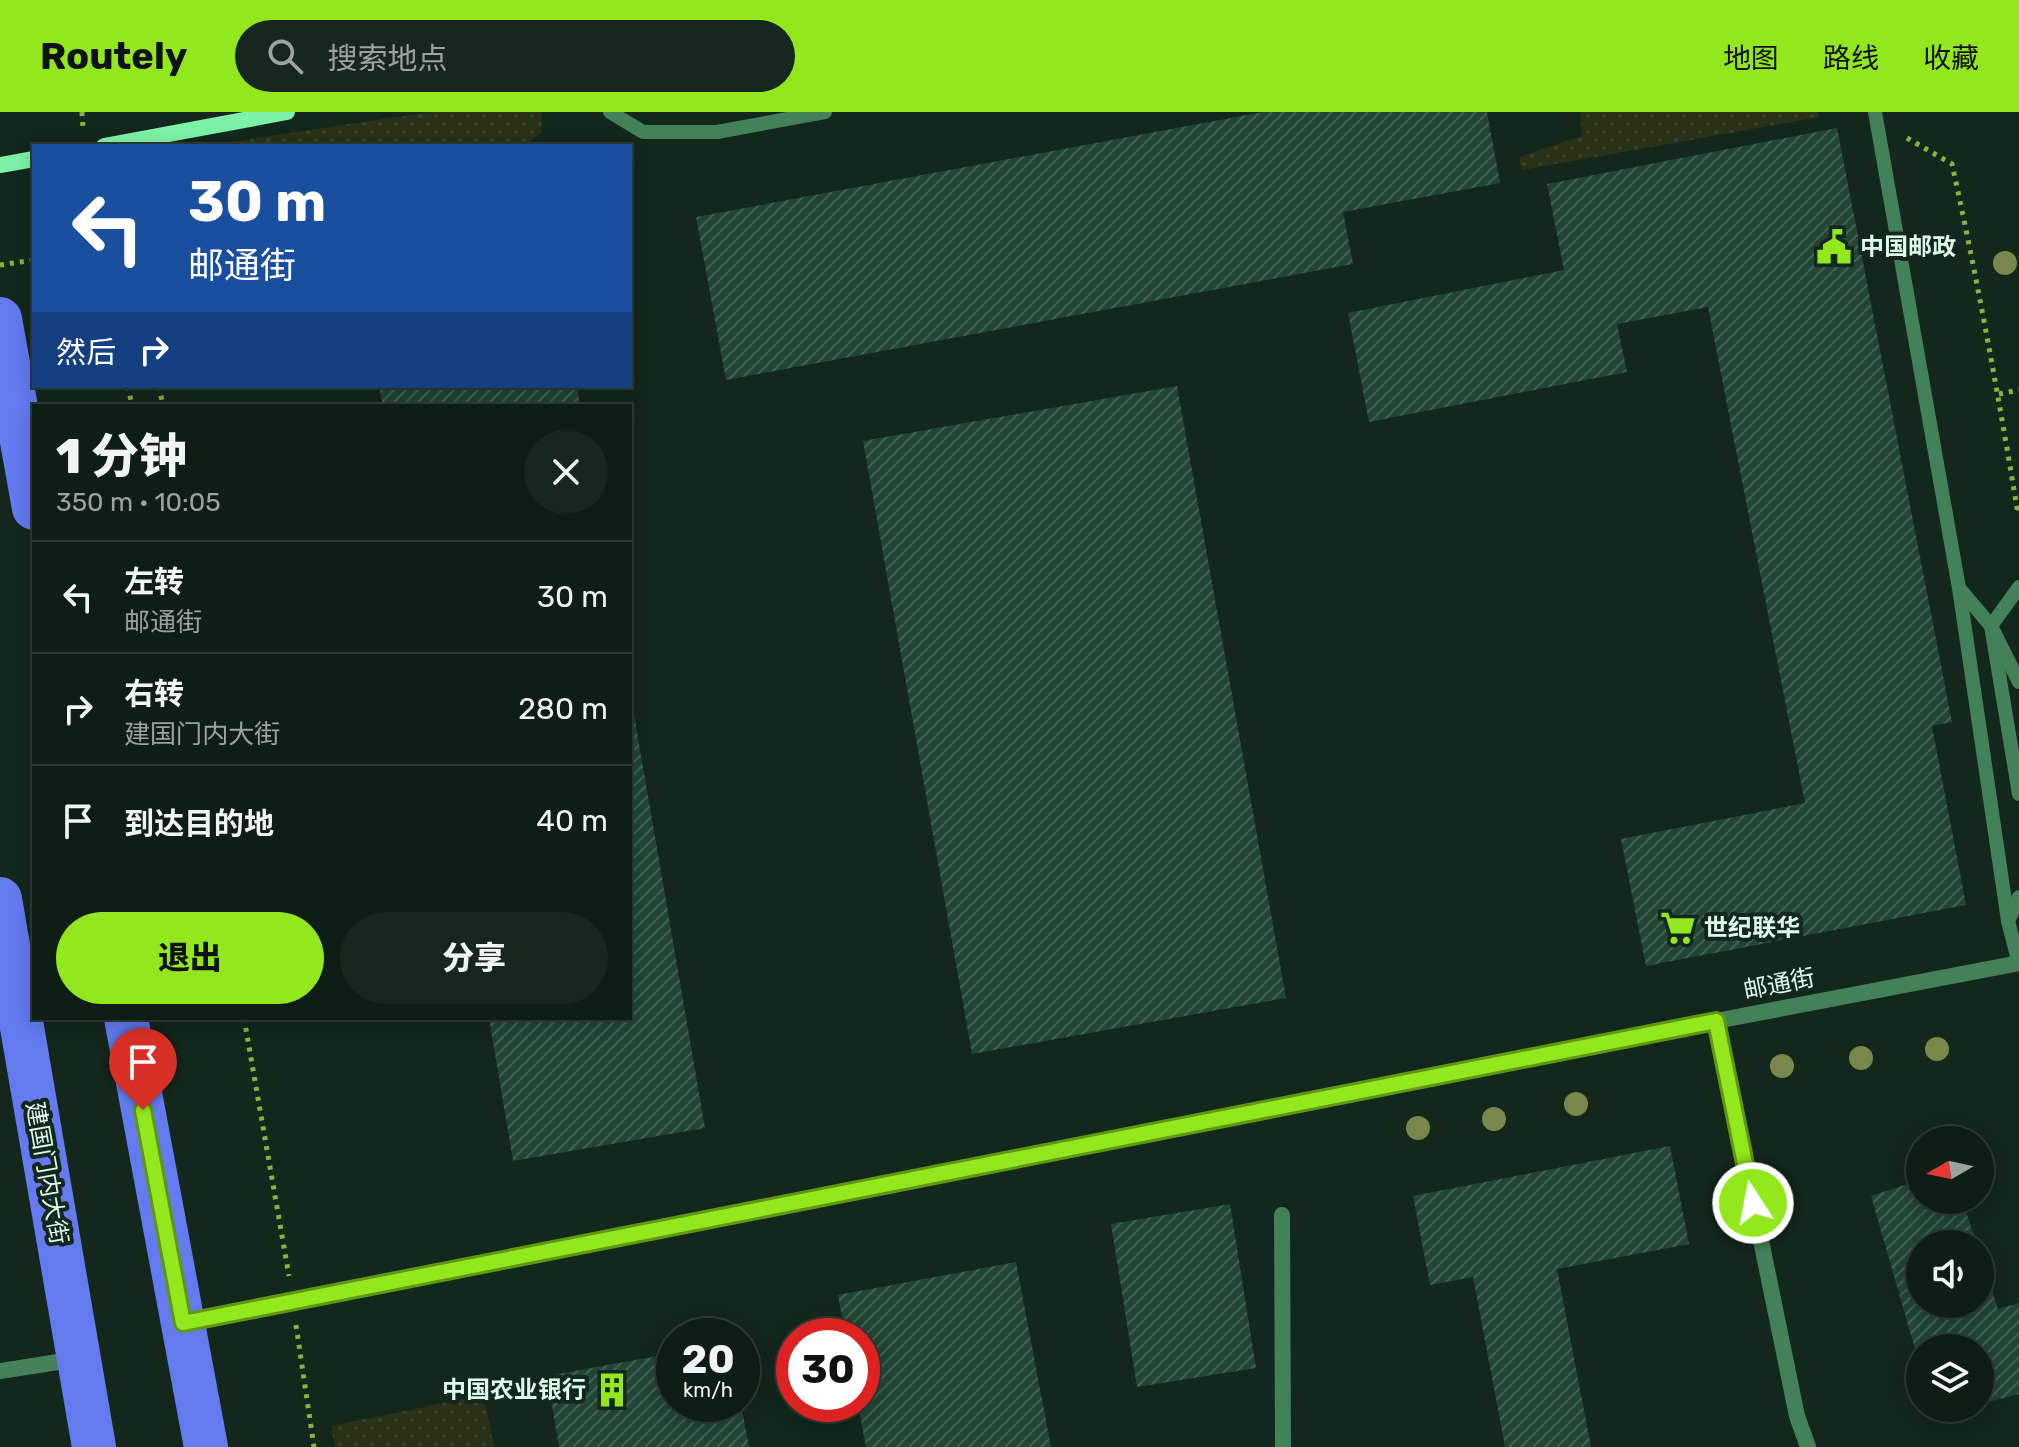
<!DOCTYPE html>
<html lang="zh">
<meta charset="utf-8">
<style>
body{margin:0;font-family:Rubik,"Noto Sans SC",sans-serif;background:#17261f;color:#f1f3f6;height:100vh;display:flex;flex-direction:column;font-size:30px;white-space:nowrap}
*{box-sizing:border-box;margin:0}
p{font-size:26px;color:#9ba2a1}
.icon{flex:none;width:44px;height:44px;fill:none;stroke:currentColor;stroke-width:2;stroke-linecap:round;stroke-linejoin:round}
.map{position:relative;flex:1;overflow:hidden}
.drawer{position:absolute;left:32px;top:292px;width:600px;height:616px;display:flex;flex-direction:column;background:#0e1d16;border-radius:0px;box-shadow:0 4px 20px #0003,0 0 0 2px #2e3b35}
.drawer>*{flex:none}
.top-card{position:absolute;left:32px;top:32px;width:600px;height:244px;border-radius:0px;box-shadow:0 4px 20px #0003,0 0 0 2px #2e3b35;background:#1a4fa0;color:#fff;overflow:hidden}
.needle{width:52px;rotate:261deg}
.tools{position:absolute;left:1906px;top:1014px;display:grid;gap:16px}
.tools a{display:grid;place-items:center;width:88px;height:88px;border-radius:50%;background:#0e1d16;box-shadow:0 4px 20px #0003,0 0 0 2px #2e3b35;font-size:40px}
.speed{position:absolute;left:656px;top:1206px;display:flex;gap:16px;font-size:40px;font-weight:700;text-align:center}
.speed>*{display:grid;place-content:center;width:104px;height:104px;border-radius:50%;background:#0e1d16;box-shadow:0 4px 20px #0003,0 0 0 2px #2e3b35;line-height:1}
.speed small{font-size:20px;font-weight:400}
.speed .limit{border:12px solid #d22;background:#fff;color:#111}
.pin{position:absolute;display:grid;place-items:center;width:68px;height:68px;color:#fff;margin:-82px -34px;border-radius:50% 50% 50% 0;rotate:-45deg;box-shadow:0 0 8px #0007}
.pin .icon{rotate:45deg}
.me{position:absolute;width:88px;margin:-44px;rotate:349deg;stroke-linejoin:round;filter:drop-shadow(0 0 6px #0008)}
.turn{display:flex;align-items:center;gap:28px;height:168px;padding:0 24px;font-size:36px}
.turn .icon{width:104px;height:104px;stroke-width:2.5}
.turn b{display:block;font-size:56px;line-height:68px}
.then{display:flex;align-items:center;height:76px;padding:0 24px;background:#0003;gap:16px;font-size:30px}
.round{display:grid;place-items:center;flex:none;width:84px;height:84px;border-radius:42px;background:#17261f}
.overview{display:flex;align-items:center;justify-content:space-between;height:136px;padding:0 24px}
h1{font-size:48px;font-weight:800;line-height:60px}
.primary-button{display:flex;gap:16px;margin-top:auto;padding:16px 24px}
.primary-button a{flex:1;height:92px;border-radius:48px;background:#92e81c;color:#111;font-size:32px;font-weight:800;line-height:92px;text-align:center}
.primary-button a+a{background:#17261f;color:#f1f3f6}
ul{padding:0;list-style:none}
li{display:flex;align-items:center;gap:24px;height:112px;padding:0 24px;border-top:2px solid #2e3b35}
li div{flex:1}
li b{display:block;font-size:30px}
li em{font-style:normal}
header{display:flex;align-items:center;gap:48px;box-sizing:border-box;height:112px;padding:0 40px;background:#92e81c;color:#111}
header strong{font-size:38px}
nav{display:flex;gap:44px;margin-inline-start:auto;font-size:28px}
.search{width:560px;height:72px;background:#17261f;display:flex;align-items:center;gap:20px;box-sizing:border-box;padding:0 28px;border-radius:44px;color:#9ba2a1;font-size:30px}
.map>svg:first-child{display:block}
.grass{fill:url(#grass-dots)}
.building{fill:url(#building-hatch)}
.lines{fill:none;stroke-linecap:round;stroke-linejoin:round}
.path{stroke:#91af3d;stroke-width:5;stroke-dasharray:4 6;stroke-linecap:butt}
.lane{stroke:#438159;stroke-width:14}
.street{stroke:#438159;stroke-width:16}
.secondary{stroke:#7df2a6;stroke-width:16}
.highway{stroke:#647aef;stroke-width:44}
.tree{fill:#7a874a}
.route-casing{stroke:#5f9712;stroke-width:20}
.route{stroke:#92e81c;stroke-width:14}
.labels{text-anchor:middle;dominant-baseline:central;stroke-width:8;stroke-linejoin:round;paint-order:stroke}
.poi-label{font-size:24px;font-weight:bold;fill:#dcfbea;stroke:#13271d;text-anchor:start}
.street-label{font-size:24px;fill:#dcfbea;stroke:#13271d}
</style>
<header>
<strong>Routely</strong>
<div class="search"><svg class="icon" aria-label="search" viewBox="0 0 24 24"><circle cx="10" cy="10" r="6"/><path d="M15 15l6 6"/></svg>搜索地点</div>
<nav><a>地图</a><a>路线</a><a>收藏</a></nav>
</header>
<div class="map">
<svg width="2019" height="1335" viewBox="0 0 2019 1335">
<defs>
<pattern id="grass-dots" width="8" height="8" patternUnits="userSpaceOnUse" patternTransform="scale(2)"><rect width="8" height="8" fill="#293116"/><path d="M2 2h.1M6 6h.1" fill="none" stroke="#3d462d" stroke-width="1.8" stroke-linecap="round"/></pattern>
<pattern id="building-hatch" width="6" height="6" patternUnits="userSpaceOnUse" patternTransform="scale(2)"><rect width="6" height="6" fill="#214634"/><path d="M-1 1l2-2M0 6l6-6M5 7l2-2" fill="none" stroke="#416252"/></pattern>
</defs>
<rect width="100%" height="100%" fill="#13271d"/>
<g class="grass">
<polygon points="430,0 542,0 541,21 524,34 205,34"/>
<polygon points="1580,0 1818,0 1819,5 1522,58 1519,45 1582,24"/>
<polygon points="484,1283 494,1335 335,1335 331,1314"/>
</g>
<g class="building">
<polygon points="1263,0 1487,0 1500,71 1343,100 1353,152 726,268 696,105"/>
<polygon points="1837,16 1952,610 1932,614 1966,793 1646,854 1621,727 1805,691 1708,195 1617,212 1627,260 1369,310 1348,201 1564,158 1547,72"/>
<polygon points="379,274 577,274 580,294 383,294"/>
<polygon points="1177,274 1286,886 972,942 863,329"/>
<polygon points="632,591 705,1016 513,1049 489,906 630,906 630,592"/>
<polygon points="1670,1034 1689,1132 1557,1157 1591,1335 1505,1335 1473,1165 1430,1173 1413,1084"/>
<polygon points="1920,1068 1920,1088 1962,1088 1977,1132 1920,1132 1920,1192 1980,1192 1981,1144 1998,1197 2019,1191 2019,1282 1980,1292 1980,1236 1920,1236 1919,1251 1871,1084"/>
<polygon points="1230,1092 1256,1256 1137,1275 1111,1112"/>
<polygon points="1016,1150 1051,1335 866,1335 858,1292 862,1292 862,1224 845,1224 838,1183"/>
<polygon points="674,1241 674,1292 741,1292 749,1335 559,1335 547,1264"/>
<polygon points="1932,1296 1962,1296 1962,1297 1935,1304"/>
</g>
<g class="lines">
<g class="path">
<polyline points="82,0 83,17"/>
<path d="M1907 26 1952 52C1977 166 1998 281 2017 396H2019"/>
<polyline points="0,153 34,148"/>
<polyline points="128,274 132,294"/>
<polyline points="159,274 163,294"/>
<polyline points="1999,282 2019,278"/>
<polyline points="244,906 289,1164"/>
<polyline points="296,1213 314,1335"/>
</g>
<g class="lane">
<polyline points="610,0 643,20 717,20 825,0"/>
<polyline points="1875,0 1959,476 2008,809 2019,852"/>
<polyline points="2019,475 1991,514 2019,682"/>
<polyline points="1959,476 1991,514 2019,570"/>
<polyline points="2008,809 2019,785"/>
</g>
<g class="street">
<polyline points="1716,909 1797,1304 1808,1335"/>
<polyline points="1282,1103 1283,1335"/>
<polyline points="185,1211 1716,909 2019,851"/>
<polyline points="0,1259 77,1247"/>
</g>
<g class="secondary">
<polyline points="104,34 287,0"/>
<polyline points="0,53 34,47"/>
</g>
<g class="highway">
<polyline points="0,207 34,396"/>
<polyline points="0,787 94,1335"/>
<polyline points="126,906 206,1335"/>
</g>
</g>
<g class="tree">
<circle cx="2005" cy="151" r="12"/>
<circle cx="1937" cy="937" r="12"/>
<circle cx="1861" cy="946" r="12"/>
<circle cx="1782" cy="954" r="12"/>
<circle cx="1576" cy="992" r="12"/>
<circle cx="1494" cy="1007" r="12"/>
<circle cx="1418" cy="1016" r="12"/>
</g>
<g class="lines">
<g class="route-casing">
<polyline id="route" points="143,998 183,1211 1716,909 1753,1091"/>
</g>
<use href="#route" class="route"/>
</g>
<defs>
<g id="civic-bare" transform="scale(2.76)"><path d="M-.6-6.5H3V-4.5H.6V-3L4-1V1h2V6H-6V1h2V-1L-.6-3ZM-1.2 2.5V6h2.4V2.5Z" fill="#92e81c" stroke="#13271d" stroke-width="2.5" paint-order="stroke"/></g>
<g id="supermarket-bare" transform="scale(2.76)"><path d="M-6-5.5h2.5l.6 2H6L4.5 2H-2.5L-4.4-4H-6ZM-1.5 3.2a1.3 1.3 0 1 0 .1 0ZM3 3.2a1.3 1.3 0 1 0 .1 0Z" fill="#92e81c" stroke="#13271d" stroke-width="2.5" paint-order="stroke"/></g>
<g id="building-bare" transform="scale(2.76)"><path d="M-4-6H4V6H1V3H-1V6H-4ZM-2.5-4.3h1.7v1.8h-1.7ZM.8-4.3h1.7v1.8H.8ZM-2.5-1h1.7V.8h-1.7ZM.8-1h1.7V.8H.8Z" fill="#92e81c" stroke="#13271d" stroke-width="2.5" paint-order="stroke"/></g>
</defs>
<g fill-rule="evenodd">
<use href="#civic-bare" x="1834" y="135"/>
<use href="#supermarket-bare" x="1678" y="816"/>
<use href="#building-bare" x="612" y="1278"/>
</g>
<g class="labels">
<g class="poi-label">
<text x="1860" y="135">中国邮政</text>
<text x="1704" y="816">世纪联华</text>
<text x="586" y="1278" text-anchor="end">中国农业银行</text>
</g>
<g class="street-label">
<text transform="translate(1779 872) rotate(-11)">邮通街</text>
<text transform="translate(47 1061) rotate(80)">建国门内大街</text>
</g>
</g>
</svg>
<div class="tools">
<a><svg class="needle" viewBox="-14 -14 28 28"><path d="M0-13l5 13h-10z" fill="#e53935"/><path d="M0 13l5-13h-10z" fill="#9ba2a1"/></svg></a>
<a><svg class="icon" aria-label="sound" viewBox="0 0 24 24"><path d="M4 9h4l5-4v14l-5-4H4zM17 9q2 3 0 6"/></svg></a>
<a><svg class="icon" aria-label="layers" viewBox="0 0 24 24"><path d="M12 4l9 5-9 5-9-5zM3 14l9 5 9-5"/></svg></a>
</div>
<div class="speed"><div>20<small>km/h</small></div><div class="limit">30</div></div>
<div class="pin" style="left:143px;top:998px;background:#d93025"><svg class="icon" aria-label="arrive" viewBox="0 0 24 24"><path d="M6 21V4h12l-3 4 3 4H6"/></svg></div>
<svg class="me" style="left:1753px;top:1091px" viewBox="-20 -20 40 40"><circle r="17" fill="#92e81c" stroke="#fff" stroke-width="3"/><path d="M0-11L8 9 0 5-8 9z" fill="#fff"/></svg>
<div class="top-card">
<div class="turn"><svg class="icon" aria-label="left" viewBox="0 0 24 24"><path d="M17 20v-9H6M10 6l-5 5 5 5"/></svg><div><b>30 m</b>邮通街</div></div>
<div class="then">然后<svg class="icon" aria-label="right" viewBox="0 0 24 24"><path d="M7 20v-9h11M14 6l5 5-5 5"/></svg></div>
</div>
<section class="drawer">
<div class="overview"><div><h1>1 分钟</h1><p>350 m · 10:05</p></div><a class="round"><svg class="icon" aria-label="close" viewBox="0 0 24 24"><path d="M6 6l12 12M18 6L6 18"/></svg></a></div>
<ul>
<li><svg class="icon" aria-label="left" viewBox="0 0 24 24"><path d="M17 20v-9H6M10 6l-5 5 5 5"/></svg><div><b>左转</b><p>邮通街</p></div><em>30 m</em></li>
<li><svg class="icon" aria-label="right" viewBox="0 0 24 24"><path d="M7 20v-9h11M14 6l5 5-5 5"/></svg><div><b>右转</b><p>建国门内大街</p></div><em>280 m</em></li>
<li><svg class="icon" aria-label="arrive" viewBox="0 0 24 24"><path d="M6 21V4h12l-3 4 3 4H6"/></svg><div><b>到达目的地</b></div><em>40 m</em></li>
</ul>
<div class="primary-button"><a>退出</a><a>分享</a></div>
</section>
</div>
